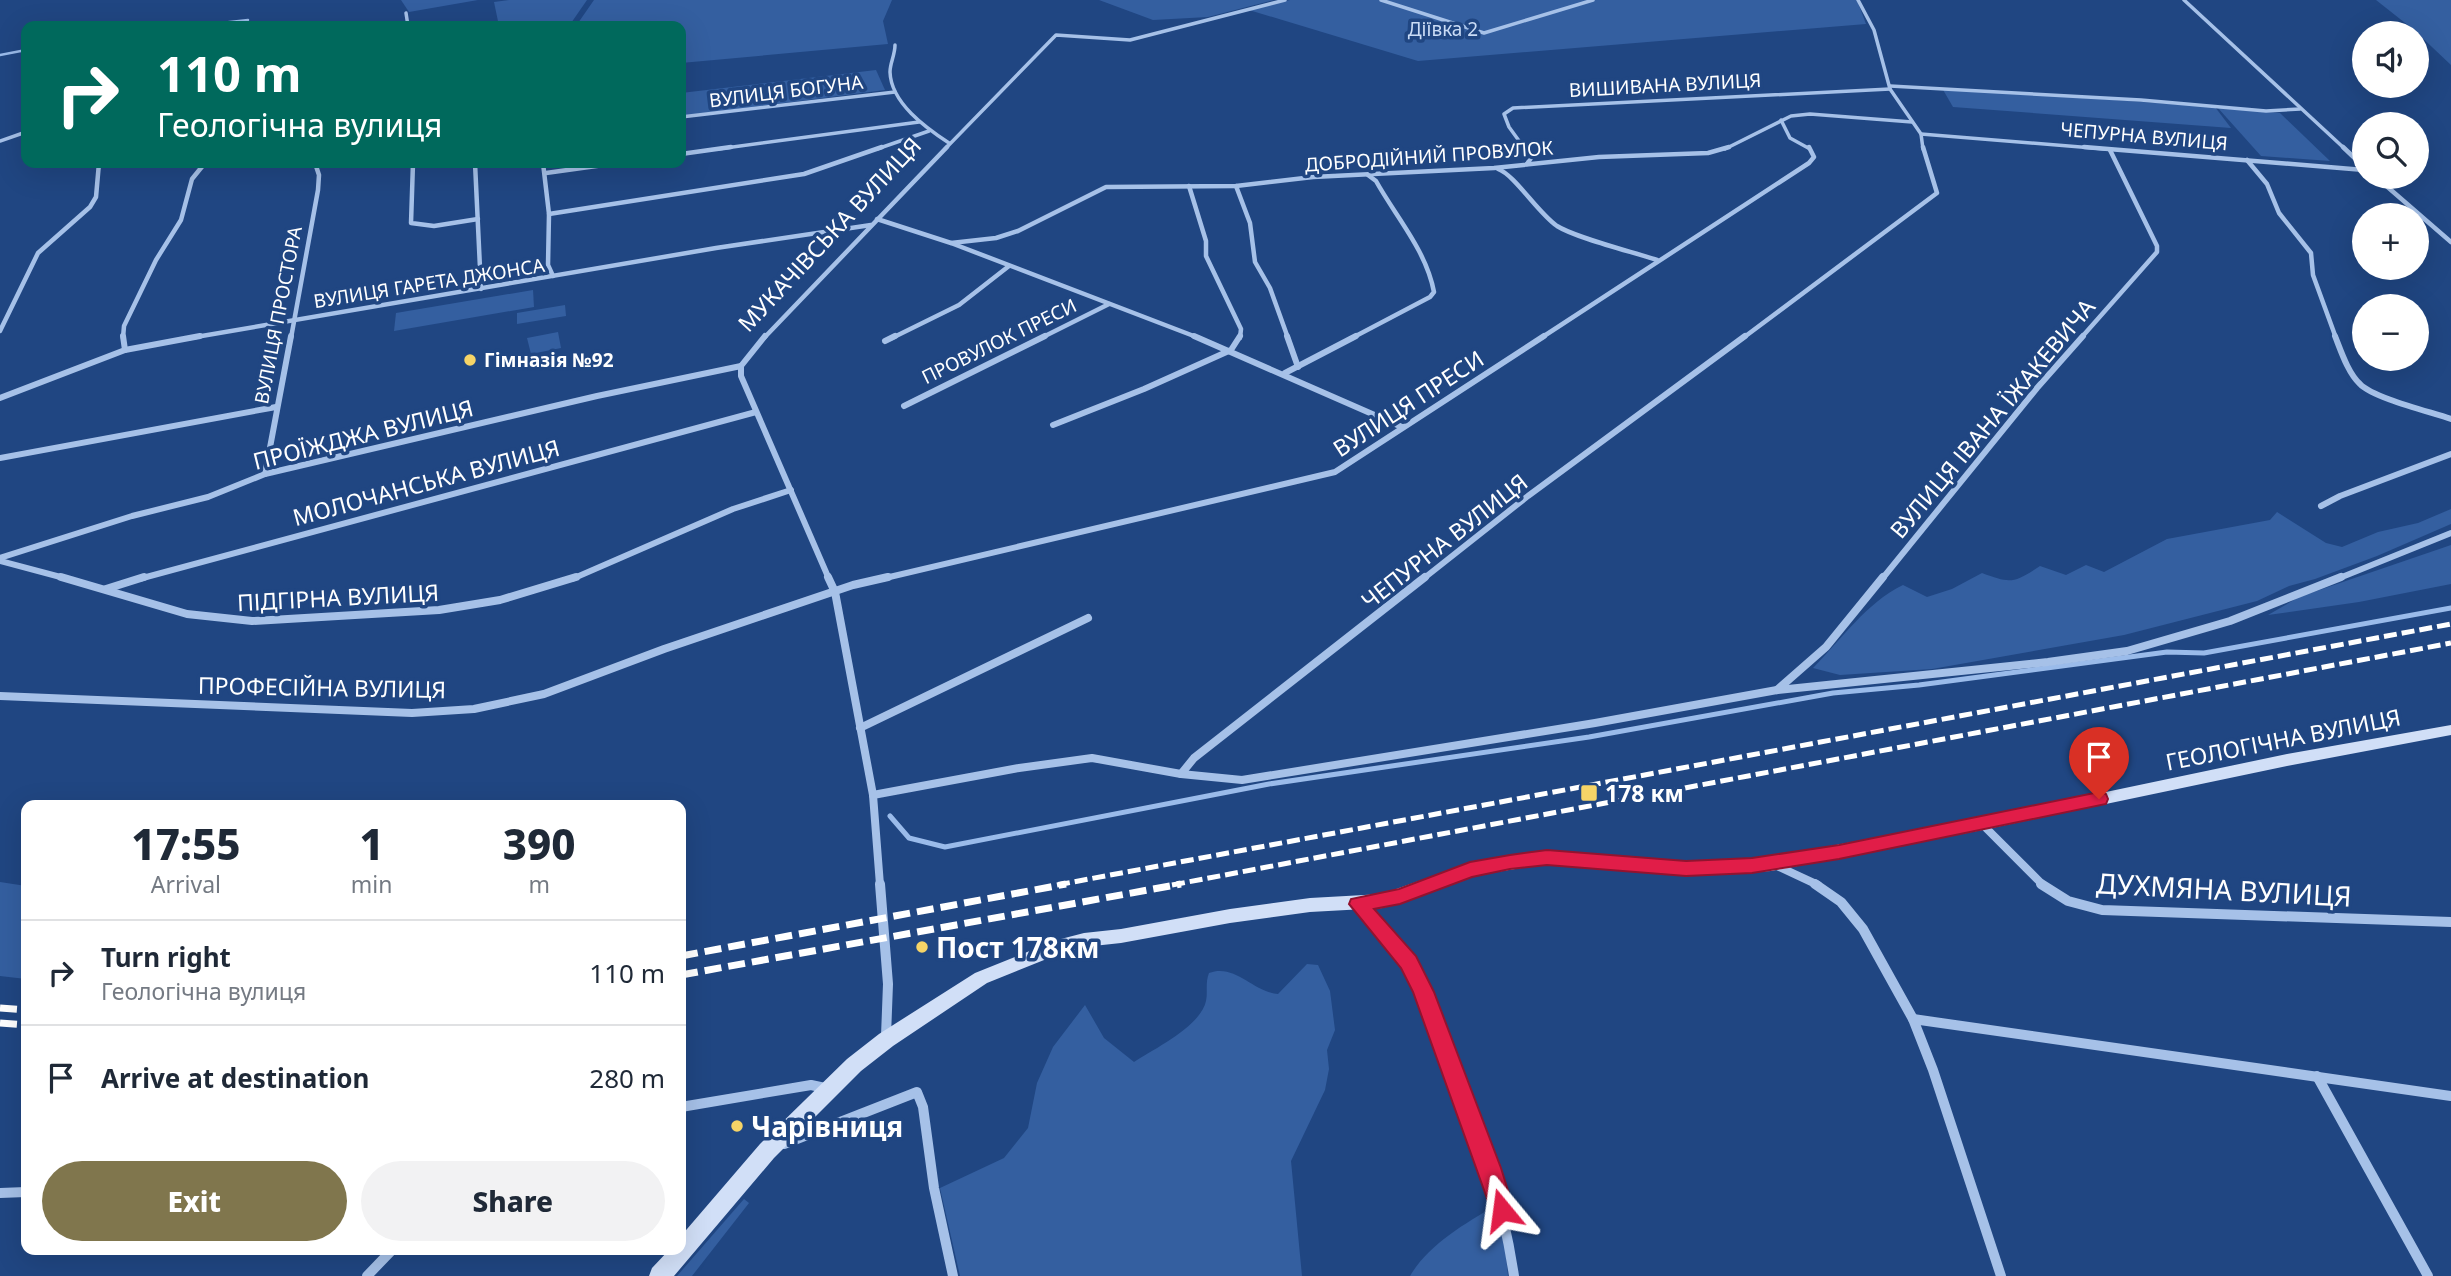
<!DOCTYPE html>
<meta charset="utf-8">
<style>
body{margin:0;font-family:"Noto Sans",sans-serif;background:#f2f2f3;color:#1f2937;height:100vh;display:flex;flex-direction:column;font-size:26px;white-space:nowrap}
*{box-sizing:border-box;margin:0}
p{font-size:23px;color:#747a83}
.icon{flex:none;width:38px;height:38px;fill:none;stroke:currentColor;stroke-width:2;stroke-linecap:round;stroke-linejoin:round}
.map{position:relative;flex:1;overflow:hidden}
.drawer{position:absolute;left:21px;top:800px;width:665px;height:455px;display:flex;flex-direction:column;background:#fff;border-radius:14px;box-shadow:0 7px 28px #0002}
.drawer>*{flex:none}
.top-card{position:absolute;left:21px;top:21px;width:665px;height:147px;border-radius:14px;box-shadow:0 7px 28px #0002;background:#00695c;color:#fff;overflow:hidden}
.buttons{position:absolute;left:2352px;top:21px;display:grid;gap:14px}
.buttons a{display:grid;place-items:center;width:77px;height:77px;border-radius:50%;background:#fff;box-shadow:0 7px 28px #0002;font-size:35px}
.pin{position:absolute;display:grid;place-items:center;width:60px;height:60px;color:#fff;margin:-72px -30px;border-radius:50% 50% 50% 0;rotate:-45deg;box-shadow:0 0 7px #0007}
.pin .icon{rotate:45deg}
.me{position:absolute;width:77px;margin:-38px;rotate:344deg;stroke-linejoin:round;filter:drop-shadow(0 0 5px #0008)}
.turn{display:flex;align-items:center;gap:24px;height:147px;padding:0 21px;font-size:32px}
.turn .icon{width:91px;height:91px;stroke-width:2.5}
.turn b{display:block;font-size:49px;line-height:60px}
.eta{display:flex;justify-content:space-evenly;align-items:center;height:119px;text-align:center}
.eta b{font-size:42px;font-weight:800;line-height:49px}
.action{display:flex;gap:14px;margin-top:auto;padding:14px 21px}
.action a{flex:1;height:80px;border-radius:42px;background:#80764d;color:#fff;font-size:28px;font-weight:800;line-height:80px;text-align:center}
.action a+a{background:#f2f2f3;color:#1f2937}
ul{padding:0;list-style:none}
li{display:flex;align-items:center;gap:21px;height:105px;padding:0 21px;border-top:2px solid #e0e1e3}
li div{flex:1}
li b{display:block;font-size:26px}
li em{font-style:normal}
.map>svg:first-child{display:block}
.green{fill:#345fa0}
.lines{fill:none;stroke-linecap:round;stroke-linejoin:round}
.stream-far1{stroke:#9abbea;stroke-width:2.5}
.stream{stroke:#9abbea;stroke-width:5}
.street-far4{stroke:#a6c1e8;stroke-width:3.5}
.street-far3{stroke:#a6c1e8;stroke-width:4.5}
.street-far2{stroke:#a6c1e8;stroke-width:6}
.street-far1{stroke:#a6c1e8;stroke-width:8}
.street{stroke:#a6c1e8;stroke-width:10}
.secondary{fill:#d1dff7;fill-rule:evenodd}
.rail-far1{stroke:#fff;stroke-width:5;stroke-dasharray:13 5;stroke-linecap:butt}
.rail{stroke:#fff;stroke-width:7;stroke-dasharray:17 7;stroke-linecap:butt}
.route{fill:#e11d48;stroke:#92132f;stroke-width:2}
.poi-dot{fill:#f6d467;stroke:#204682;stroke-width:2.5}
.labels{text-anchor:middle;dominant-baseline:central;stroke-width:7;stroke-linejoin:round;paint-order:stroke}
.far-park-label{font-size:19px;fill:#cadcf6;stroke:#204682}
.far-street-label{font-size:19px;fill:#fff;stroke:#204682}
.far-poi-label{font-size:19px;font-weight:bold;fill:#fff;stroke:#204682;text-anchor:start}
.street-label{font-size:23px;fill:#fff;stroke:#204682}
.poi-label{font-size:23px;font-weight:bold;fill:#fff;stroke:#204682;text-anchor:start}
.near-street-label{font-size:28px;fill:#fff;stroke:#204682}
.near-poi-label{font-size:28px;font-weight:bold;fill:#fff;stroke:#204682;text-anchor:start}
</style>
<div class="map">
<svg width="2451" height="1276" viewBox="0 0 2451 1276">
<rect width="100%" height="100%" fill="#204682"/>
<g class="green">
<polygon points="401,0 478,0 409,12"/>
<polygon points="509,0 587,0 569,26 499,26 494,2"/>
<polygon points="594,0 892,0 883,21 888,44 681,63 681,26 576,26"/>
<polygon points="1099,0 1274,0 1208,17 1153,20"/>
<polygon points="1290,0 1857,0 1866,24 1418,61 1249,10"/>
<polygon points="2376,0 2451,0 2451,65 2414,30"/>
<polygon points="876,70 885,90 681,116 681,93"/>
<polygon points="1942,88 2215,107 2231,128 1953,107"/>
<polygon points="2218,108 2280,113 2330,161 2261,156"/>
<polygon points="533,290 534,307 394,331 396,313"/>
<polygon points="565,305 566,316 517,324 517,313"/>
<polygon points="558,332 561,348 531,354 527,338"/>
<path d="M2451 509V524L2377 556 2315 579 2289 586 2257 601 2124 635 1932 669 1840 675 1813 668C1842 639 1866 603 1903 585L1927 597 1952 589 1982 573C2011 584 2014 583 2040 566L2066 575 2086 565 2104 572 2167 539 2270 520 2277 512 2326 543 2342 547 2378 532 2418 523Z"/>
<polygon points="2451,545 2451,584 2359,602 2268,615 2299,597"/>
<polygon points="0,882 26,886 26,979 0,976"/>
<path d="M1307 964 1318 965 1330 991 1335 1030 1327 1050 1329 1069 1325 1090 1291 1161 1302 1276H960L940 1188 1004 1158 1028 1128 1037 1083 1053 1047 1085 1005 1104 1038 1134 1062C1154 1049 1201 1026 1206 1001 1208 992 1205 983 1209 973 1235 963 1253 992 1278 994Z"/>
<polygon points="744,1199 749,1203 692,1276 677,1276"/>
<path d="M1495 1206 1505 1246 1508 1276H1410C1428 1245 1464 1224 1495 1206Z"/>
</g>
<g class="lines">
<g class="stream-far1">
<polyline points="194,26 248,20"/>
<polyline points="0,55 26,50"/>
</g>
<polyline class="stream" points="890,816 909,838 945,847 1269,784 1589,737 1833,693 1919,685 2167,652 2204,653 2451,608"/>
<g class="street-far4">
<polyline points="1381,0 1484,33 1593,0"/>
<polyline points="1858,0 1874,30 1890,89 1921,134 1923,149"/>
<polyline points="2184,0 2345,149"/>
<polyline points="406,13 408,26"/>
<path d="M895 45C895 55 890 63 890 72 891 103 926 128 949 143"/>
<polyline points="1890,86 2141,100 2266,111 2300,109"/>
<polyline points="681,117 895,92"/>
<polyline points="1781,120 1790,138 1810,149"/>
<polyline points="1921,134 2105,149"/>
<polyline points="0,141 26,132"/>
<polyline points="718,149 919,122"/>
<polyline points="877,149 929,131"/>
<polyline points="945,149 1056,35 1130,40 1285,0"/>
<polyline points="1525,149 1509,127 1504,114 1513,108 1890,89"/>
<polyline points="1725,149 1791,116 1810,114 1912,122"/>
</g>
<g class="street-far3">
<polyline points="1523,147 1531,158 1527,164"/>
<polyline points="2084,147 2364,170"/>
<polyline points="2343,147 2364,167"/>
<polyline points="681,154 731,147"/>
<polyline points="2247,160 2267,184 2279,213 2311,253 2313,275 2336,338"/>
<polyline points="413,163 411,223 434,226 478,219"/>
<polyline points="475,163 481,289"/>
<polyline points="543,163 549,214 548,265 553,276"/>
<path d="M1498 169C1515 175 1537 212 1557 226 1576 238 1633 252 1657 260"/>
<polyline points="546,173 618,163"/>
<polyline points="2376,177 2451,242"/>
<polyline points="1189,186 1206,241 1206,256 1241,329 1240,338"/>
<polyline points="1236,186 1250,223 1255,262 1270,288 1288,338"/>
<polyline points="549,214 804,174 882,147"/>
<polyline points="877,219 951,243 1199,338"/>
<polyline points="951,243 996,238 1018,231 1106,187 1236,186 1313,177 1494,168 1599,157 1708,153 1729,147"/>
<polyline points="0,331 38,253 90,207 96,197 99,163"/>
<polyline points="123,338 124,326 156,260 181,220 192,179 205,163"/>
<polyline points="190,338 716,248 871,225"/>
<polyline points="291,338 318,190 319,175 315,163"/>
<polyline points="764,338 947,147"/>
<polyline points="892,338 959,305 1009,266"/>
<polyline points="1041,338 1109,304"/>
<path d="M1352 338 1430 297 1434 292C1426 250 1396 217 1376 181L1368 175"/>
<polyline points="1541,338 1809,163 1814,157 1809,147"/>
<polyline points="1743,338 1937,193 1923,147"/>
<polyline points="2081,338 2157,252 2157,246 2110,150"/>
</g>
<g class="street-far2">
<polyline points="123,336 125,350"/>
<polyline points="765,336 741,366 741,376 829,579"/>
<polyline points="1194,336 1402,427"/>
<polyline points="1287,336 1298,367"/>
<path d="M2335 336C2341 351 2348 373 2360 384 2373 398 2431 412 2451 419"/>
<polyline points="885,341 895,336"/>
<polyline points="1285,373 1356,336"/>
<polyline points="0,398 125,350 200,336"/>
<polyline points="904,406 1045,336"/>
<polyline points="1053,425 1144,389 1231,350 1240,336"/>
<polyline points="0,458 276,407"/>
<polyline points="265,474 291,336"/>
<polyline points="2321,506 2340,496 2451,454"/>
<polyline points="0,558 132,516 208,497 265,474 597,396 741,366"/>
<polyline points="0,561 68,579"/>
<polyline points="139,579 756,412"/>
<polyline points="572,579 733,509 791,490"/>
<polyline points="881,579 1335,472 1544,336"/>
<polyline points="1423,579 1528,496 1745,336"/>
<polyline points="1882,579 2037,388 2083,336"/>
<polyline points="2337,579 2451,533"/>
</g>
<g class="street-far1">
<polyline points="61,577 187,614 252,621 439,610 500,600 576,577"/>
<polyline points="828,577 835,592 873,795 880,885"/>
<polyline points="106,589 144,577"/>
<polyline points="1777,690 1826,647 1883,577"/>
<polyline points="0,696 412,713 474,709 544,694 664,649 853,585 888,577"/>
<polyline points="860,728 1088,618"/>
<polyline points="1181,774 1242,780 1595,723 1777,690 2048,662 2127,651 2230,621 2341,577"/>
<polyline points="873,795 1019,768 1092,758 1181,774 1194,758 1425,577"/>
<polyline points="1982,824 2043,885"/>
<polyline points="1775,865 1818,885"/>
</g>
<g class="street">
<polyline points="880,884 888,984 886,1036"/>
<polyline points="1815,884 1841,902 1863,929 1913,1019 1933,1070 2001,1276"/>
<polyline points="2041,884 2068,901 2102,910 2451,922"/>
<path d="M1358 904C1375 923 1398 943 1410 964 1424 989 1433 1017 1444 1042 1475 1119 1502 1194 1514 1276"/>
<polyline points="1913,1019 2451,1096"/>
<polyline points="2317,1076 2428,1276"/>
<polyline points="681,1107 811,1085 825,1088"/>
<polyline points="784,1144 917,1092 923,1107 934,1188 953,1276"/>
<polyline points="0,1193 26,1192"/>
<polyline points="367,1276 392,1250"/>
</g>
<polygon class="secondary" points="2451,725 2451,735 2287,766 1982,830 1771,871 1686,876 1547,864 1471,876 1383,908 1310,912 1230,923 1121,943 1084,947 1059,954 987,983 893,1046 861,1071 774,1158 674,1276 649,1276 652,1268 669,1250 681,1250 681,1236 760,1144 847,1059 879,1034 975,973 1057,940 1084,933 1121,929 1230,909 1310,898 1382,894 1470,863 1547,852 1686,862 1771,857 1982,818 2287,754"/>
<g class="rail-far1">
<polyline points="1057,885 2451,624"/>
<polyline points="1172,885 2451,643"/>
</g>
<g class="rail">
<polyline points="681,956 1066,884"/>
<polyline points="681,975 1181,884"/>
<polyline points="0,1008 26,1010"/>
<polyline points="0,1023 26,1025"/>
</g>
</g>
<polygon class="route" points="2099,792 2106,794 2108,799 2106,804 1839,859 1752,873 1686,876 1547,865 1510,869 1472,877 1400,904 1374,909 1416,956 1434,992 1501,1168 1514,1210 1511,1218 1502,1221 1494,1218 1413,992 1401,968 1349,904 1351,899 1399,889 1470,862 1510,855 1547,850 1686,861 1752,858 1839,845"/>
<g class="poi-dot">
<circle cx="470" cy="360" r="7"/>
<rect x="1580" y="784" width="18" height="18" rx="3.5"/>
<circle cx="922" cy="947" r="7"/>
<circle cx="737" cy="1126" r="7"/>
</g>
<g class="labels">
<g class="far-park-label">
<text x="1443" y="29">Діївка 2</text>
</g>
<g class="far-street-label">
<text transform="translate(1665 85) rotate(-3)">ВИШИВАНА ВУЛИЦЯ</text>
<text transform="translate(786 91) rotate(-7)">ВУЛИЦЯ БОГУНА</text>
<text transform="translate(2144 136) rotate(5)">ЧЕПУРНА ВУЛИЦЯ</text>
<text transform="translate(1429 156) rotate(-4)">ДОБРОДІЙНИЙ ПРОВУЛОК</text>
<text transform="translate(429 283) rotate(-9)">ВУЛИЦЯ ГАРЕТА ДЖОНСА</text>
<text transform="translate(278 315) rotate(-79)">ВУЛИЦЯ ПРОСТОРА</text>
<text transform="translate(999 341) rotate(-26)">ПРОВУЛОК ПРЕСИ</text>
</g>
<g class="far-poi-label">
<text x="484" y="360">Гімназія №92</text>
</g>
<g class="street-label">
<text transform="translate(829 234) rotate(-47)">МУКАЧІВСЬКА ВУЛИЦЯ</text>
<text transform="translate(1408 403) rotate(-33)">ВУЛИЦЯ ПРЕСИ</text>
<text transform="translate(1992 418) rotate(-50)">ВУЛИЦЯ ІВАНА ЇЖАКЕВИЧА</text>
<text transform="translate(363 434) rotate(-14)">ПРОЇЖДЖА ВУЛИЦЯ</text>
<text transform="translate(426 482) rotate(-15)">МОЛОЧАНСЬКА ВУЛИЦЯ</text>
<text transform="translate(1444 541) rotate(-38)">ЧЕПУРНА ВУЛИЦЯ</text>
<text transform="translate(338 597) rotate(-3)">ПІДГІРНА ВУЛИЦЯ</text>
<text transform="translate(322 687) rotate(1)">ПРОФЕСІЙНА ВУЛИЦЯ</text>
<text transform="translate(2283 739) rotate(-11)">ГЕОЛОГІЧНА ВУЛИЦЯ</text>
</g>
<g class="poi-label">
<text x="1605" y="793">178 км</text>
</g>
<g class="near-street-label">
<text transform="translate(2224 889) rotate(3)">ДУХМЯНА ВУЛИЦЯ</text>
</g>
<g class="near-poi-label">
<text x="936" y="947">Пост 178км</text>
<text x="751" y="1126">Чарівниця</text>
</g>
</g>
</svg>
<div class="buttons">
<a><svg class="icon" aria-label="sound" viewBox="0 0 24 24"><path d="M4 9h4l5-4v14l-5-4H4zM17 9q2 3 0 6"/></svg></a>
<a><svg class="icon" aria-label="search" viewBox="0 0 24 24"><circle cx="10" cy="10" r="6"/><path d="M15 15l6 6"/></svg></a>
<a>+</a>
<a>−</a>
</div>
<div class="pin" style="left:2099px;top:799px;background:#d93025"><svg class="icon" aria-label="arrive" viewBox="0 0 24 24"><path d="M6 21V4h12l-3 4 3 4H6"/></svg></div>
<svg class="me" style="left:1502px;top:1210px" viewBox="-20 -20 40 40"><path d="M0-17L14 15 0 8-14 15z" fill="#e11d48" stroke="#fff" stroke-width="4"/></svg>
<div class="top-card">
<div class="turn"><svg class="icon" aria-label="right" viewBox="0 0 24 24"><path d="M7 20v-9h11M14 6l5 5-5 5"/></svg><div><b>110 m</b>Геологічна вулиця</div></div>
</div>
<section class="drawer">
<div class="eta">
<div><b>17:55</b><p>Arrival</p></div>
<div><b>1</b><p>min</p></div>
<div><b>390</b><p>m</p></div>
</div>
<ul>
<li><svg class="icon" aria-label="right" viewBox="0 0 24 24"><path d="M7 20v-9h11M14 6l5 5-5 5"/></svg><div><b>Turn right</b><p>Геологічна вулиця</p></div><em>110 m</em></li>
<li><svg class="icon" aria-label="arrive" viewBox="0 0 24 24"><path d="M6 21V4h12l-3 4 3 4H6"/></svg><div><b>Arrive at destination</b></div><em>280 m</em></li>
</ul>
<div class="action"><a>Exit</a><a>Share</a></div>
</section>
</div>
